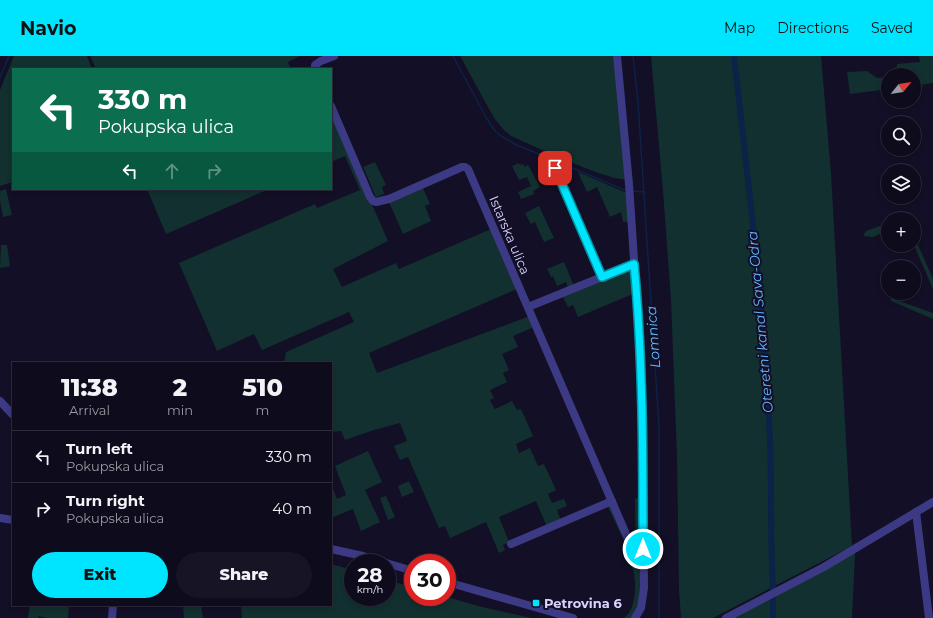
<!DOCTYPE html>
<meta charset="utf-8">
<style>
body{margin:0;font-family:Montserrat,sans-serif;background:#171425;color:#f1f3f6;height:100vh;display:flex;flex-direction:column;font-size:15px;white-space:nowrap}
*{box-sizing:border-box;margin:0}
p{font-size:13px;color:#9b9ba3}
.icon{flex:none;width:22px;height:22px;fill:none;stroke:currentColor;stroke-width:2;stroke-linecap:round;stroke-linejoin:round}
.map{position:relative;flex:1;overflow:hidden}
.drawer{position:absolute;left:12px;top:306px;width:320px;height:244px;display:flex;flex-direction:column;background:#0e0b1c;border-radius:0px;box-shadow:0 2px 6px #0003,0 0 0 1px #2e2b3b}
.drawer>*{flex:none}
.top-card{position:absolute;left:12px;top:12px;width:320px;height:122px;border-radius:0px;box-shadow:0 2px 6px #0003,0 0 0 1px #2e2b3b;background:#0b6e4f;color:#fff;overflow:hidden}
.needle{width:26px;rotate:60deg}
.tools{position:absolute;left:881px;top:12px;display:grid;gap:8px}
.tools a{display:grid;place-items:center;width:40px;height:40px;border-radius:50%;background:#0e0b1c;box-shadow:0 2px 6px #0003,0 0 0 1px #2e2b3b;font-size:20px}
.speed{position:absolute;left:344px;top:498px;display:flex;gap:8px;font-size:20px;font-weight:700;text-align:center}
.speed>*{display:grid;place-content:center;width:52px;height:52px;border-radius:50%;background:#0e0b1c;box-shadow:0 2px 6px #0003,0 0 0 1px #2e2b3b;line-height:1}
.speed small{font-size:10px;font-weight:400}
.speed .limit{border:6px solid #d22;background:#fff;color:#111}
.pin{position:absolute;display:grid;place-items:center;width:34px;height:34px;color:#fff;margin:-17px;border-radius:8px;box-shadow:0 2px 6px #0006}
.me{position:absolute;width:44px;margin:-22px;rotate:0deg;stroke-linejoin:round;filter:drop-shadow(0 0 3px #0008)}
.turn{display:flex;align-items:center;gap:14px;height:84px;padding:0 20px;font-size:18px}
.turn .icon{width:52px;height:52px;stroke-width:2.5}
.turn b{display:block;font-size:28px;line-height:34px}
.lanes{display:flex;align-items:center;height:38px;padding:0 20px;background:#0003;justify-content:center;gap:20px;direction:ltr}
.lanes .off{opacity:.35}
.eta{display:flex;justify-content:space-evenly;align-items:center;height:68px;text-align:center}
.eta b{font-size:24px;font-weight:800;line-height:28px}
.primary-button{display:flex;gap:8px;margin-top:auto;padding:8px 20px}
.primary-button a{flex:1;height:46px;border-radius:24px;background:#00e5ff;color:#111;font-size:16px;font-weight:800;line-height:46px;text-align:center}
.primary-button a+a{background:#171425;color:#f1f3f6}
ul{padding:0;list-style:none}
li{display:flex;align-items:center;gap:12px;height:52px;padding:0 20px;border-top:1px solid #2e2b3b}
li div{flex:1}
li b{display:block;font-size:15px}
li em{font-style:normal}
header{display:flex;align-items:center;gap:24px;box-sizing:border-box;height:56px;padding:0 20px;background:#00e5ff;color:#111}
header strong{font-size:19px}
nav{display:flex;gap:22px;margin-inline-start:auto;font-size:14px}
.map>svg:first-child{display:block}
.green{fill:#12302f}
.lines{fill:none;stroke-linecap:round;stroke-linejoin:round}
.stream{stroke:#0c2248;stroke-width:1.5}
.canal{stroke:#0c2248;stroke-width:6}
.minor{stroke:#3d3a85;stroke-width:8}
.route-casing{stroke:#0095a6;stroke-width:10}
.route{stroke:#00e5ff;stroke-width:7}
.poi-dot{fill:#00e5ff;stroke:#130f26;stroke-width:1.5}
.labels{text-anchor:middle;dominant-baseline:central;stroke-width:4;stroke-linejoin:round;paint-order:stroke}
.street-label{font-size:13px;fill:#d9d4ff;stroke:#130f26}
.poi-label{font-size:13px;font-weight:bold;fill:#d9d4ff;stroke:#130f26;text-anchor:start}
.water-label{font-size:14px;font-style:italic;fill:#62b6ff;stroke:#130f26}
</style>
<header>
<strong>Navio</strong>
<nav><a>Map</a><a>Directions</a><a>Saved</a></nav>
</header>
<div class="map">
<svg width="933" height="562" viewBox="0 0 933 562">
<rect width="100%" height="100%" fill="#130f26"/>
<g class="green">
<polygon points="14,0 87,0 92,13 13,13 13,126 0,130 0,34"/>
<polygon points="90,0 300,0 288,6 291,13 96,13"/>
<path d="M460 0H613L625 123C611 126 529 88 511 80L504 74 494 62Z"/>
<polygon points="651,0 821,0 831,117 852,490 713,562 681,562 679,534 677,400 671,244 663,135"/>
<polygon points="919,0 933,0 933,27 914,30 914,19 896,19 897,8 920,6"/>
<polygon points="867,15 877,22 888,21 888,33 850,38 847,16"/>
<polygon points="331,55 388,185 333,213 342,231 396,207 399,213 491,173 517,233 369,297 377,317 530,260 534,271 513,280 518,291 502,298 509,314 503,317 507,326 490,334 494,342 490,344 495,353 512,345 517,354 521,353 533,380 516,388 519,397 530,392 538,410 544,408 556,434 548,438 552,447 564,443 567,450 557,454 561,465 547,471 536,445 499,461 509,486 503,489 505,494 499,497 486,466 450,482 445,470 439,472 408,401 400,404 394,390 407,385 400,367 374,374 345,384 341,375 331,376 331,307 284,307 286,296 354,266 349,256 262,294 254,278 217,295 179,207 315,148 317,152 360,134 345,100 331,106"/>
<polygon points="375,106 386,129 382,131 384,138 376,141 363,111"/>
<polygon points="519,107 520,109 523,108 525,111 528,109 540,131 533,135 534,138 521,143 518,136 531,130 527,121 519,124 512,110"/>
<polygon points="578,116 627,137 629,166 623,166 621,156 610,161 597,131 587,136"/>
<polygon points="422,130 430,148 425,150 431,165 403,178 389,146"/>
<polygon points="6,133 12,159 3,161 0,145 0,135"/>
<polygon points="147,133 269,133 166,178"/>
<polygon points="539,150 554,182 544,186 535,166 531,168 525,157"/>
<polygon points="888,167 888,174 873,181 863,180 866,175"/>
<polygon points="914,180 933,223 933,233 914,189"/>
<polygon points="1,189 7,189 10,210 0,212"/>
<polygon points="564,206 574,230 568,232 566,226 557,230 553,220 551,221 547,213"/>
<polygon points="629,213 631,214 635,237 578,261 573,249 568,251 562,239"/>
<polygon points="891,242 933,257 933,263 891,245"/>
<polygon points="368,395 382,426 365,434 380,466 361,475 353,453 331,462 331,428 337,443 346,439 335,410"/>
<polygon points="409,425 414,436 402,441 398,430"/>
<polygon points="386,440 395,461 388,464 380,442"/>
<polygon points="641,440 641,498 636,496 635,443"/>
<path d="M612 449 640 511 641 546 632 562H624C636 553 637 528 633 514 630 505 625 497 625 487L608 451Z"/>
<polygon points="855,497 852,562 732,562"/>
<polygon points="331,508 353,514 353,541 387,541 387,524 413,531 413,541 447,541 482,551 532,562 242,562 241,549 331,549"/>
<polygon points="30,549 69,549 68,562 47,562 39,560 38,562 28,562"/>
<polygon points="183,549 201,549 203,562 184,562"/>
</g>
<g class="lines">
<g class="stream">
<polyline points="453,0 487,63 495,75 501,80 517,89 625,134"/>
<polyline points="633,0 638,46 659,371 659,562"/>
<polyline points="0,21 9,0"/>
<polyline points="633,135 644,136"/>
</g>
<g class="canal">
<path d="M734 0C748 128 765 256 770 385 772 434 770 484 773 533"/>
<polyline points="773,540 773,562"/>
</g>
<g class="minor">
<polyline points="617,0 629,128 640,294 643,405 644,532 641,552 635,562"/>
<polyline points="315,13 315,9 321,5 334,0"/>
<polyline points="331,50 370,141 373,145 376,146 389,143 462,111 465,111 468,113 629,485 638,502 643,507"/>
<polyline points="555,113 602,221"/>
<polyline points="528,251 634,208"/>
<polyline points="0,345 13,359"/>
<polyline points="916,456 929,562"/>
<polyline points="0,462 13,464"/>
<polyline points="511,488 612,445"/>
<polyline points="331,493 363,500 413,515"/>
<polyline points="447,526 573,562"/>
<polyline points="112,562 113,549"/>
<polyline points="726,562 824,511 933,446"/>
</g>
</g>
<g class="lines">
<g class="route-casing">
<path id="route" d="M555 112 602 221 634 208C643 303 643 398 643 493"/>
</g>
<use href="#route" class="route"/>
</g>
<rect class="poi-dot" x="532" y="543" width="8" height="8" rx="2"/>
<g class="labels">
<g class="street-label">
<text transform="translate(510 179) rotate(67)">Istarska ulica</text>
</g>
<g class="poi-label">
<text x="544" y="547">Petrovina 6</text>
</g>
<g class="water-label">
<text transform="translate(760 266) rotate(-95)">Oteretni kanal Sava-Odra</text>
<text transform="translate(653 281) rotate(-94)">Lomnica</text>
</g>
</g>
</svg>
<div class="tools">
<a><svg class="needle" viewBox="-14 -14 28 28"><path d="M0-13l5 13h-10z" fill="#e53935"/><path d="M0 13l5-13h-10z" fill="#9b9ba3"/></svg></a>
<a><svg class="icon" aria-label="search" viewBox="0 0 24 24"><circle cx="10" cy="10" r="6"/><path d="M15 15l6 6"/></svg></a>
<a><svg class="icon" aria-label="layers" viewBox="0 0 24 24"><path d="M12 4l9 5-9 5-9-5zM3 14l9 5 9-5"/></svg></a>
<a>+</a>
<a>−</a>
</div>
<div class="speed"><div>28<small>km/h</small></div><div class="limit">30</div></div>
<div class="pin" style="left:555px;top:112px;background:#d93025"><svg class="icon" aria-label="arrive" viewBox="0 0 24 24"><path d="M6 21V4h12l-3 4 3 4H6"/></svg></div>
<svg class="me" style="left:643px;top:493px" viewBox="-20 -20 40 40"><circle r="17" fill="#00e5ff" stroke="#fff" stroke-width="3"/><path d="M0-11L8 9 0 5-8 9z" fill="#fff"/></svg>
<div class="top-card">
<div class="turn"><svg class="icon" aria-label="left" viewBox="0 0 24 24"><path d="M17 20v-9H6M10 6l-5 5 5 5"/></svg><div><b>330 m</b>Pokupska ulica</div></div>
<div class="lanes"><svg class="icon" aria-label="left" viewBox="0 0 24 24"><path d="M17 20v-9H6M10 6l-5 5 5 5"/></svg><svg class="icon off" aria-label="ahead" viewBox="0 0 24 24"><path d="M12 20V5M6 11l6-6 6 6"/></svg><svg class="icon off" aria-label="right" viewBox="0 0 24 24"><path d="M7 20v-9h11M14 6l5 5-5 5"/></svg></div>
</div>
<section class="drawer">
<div class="eta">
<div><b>11:38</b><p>Arrival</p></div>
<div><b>2</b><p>min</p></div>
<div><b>510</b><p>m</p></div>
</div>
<ul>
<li><svg class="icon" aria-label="left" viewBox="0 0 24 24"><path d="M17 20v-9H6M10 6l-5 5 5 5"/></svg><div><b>Turn left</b><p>Pokupska ulica</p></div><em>330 m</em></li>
<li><svg class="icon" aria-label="right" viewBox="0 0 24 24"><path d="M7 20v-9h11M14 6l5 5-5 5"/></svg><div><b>Turn right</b><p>Pokupska ulica</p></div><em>40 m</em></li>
</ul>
<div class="primary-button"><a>Exit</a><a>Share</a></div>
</section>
</div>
